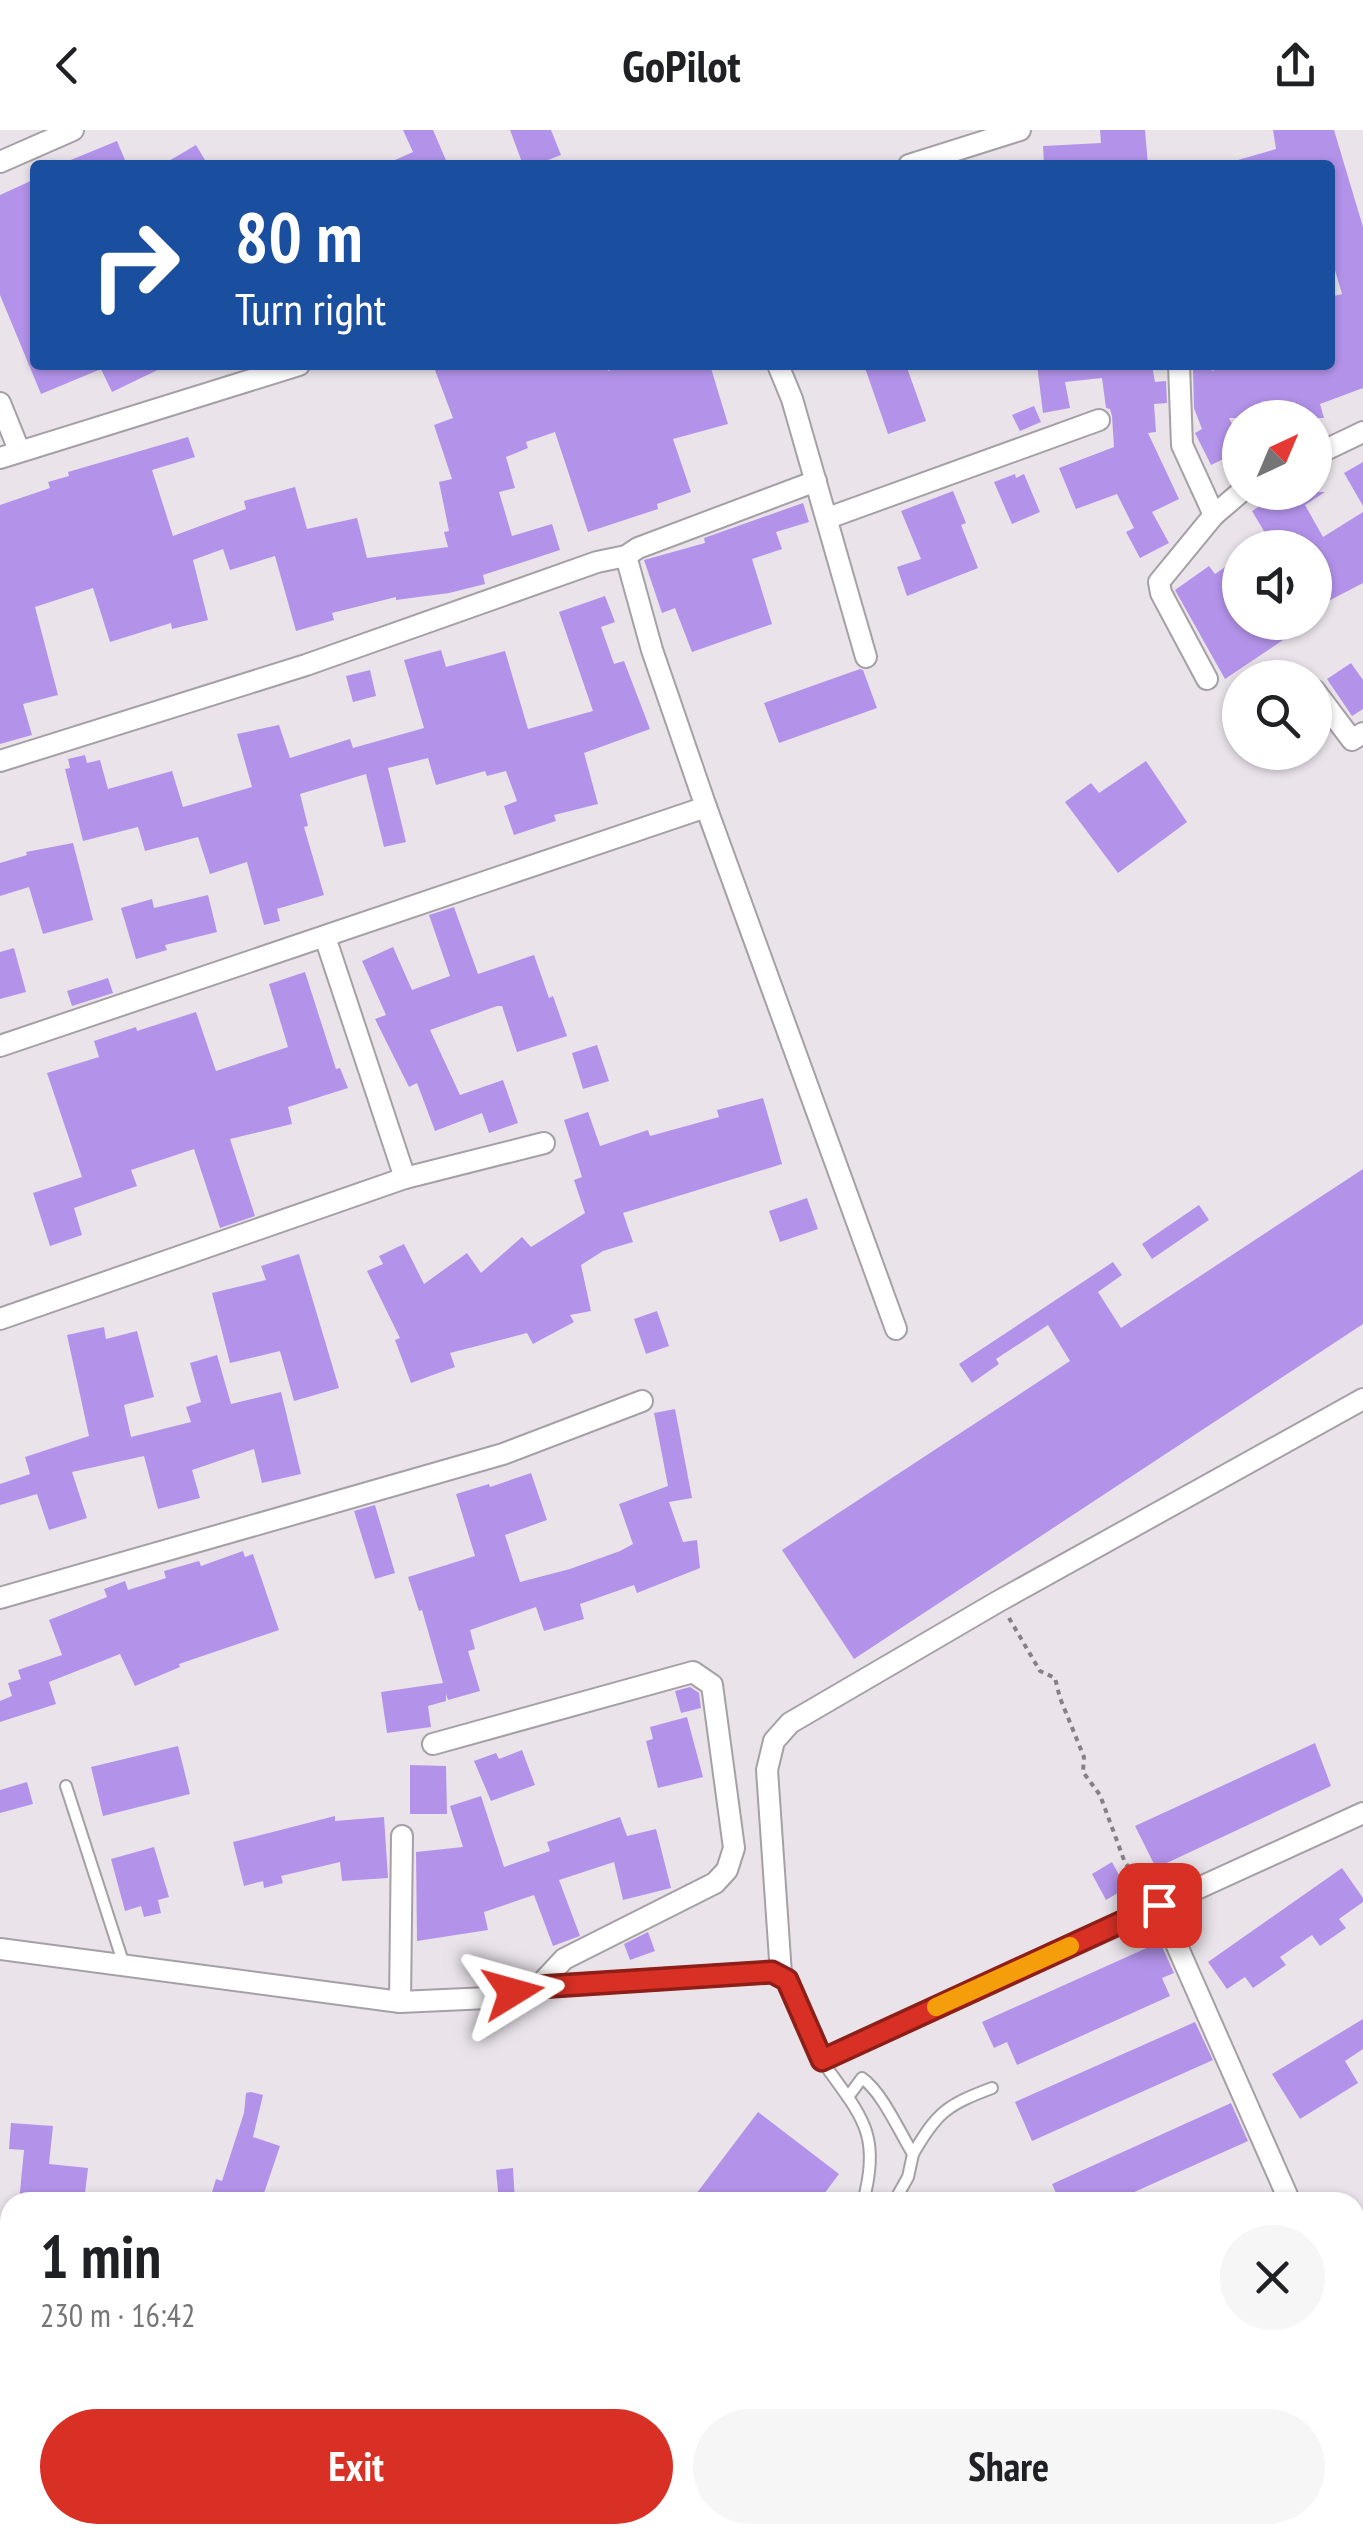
<!DOCTYPE html>
<meta charset="utf-8">
<style>
body{margin:0;font-family:"PT Sans Narrow",sans-serif;background:#f6f6f6;color:#202124;height:100vh;display:flex;flex-direction:column;font-size:38px;white-space:nowrap}
*{box-sizing:border-box;margin:0}
p{font-size:32px;color:#757577}
.icon{flex:none;width:55px;height:55px;fill:none;stroke:currentColor;stroke-width:2;stroke-linecap:round;stroke-linejoin:round}
.map{position:relative;flex:1;overflow:hidden}
.sheet{position:absolute;left:0px;top:2062px;width:1365px;height:352px;display:flex;flex-direction:column;background:#fff;border-radius:30px 30px 0 0;box-shadow:0 2px 8px #0004}
.sheet>*{flex:none}
.banner{position:absolute;left:30px;top:30px;width:1305px;height:210px;border-radius:10px;box-shadow:0 2px 8px #0004;background:#1a4fa0;color:#fff;overflow:hidden}
.needle{width:65px;rotate:44deg}
.buttons{position:absolute;left:1222px;top:270px;display:grid;gap:20px}
.buttons a{display:grid;place-items:center;width:110px;height:110px;border-radius:50%;background:#fff;box-shadow:0 2px 8px #0004;font-size:50px}
.pin{position:absolute;display:grid;place-items:center;width:85px;height:85px;color:#fff;margin:-42px;border-radius:20px;box-shadow:0 5px 15px #0006}
.me{position:absolute;width:110px;margin:-55px;rotate:82deg;stroke-linejoin:round;filter:drop-shadow(0 0 8px #0008)}
.turn{display:flex;align-items:center;gap:35px;height:210px;padding:0 40px;font-size:45px}
.turn .icon{width:130px;height:130px;stroke-width:2.5}
.turn b{display:block;font-size:70px;line-height:85px}
.round{display:grid;place-items:center;flex:none;width:105px;height:105px;border-radius:52px;background:#f6f6f6}
.overview{display:flex;align-items:center;justify-content:space-between;height:170px;padding:0 40px}
h1{font-size:60px;font-weight:800;line-height:75px}
.cta{display:flex;gap:20px;margin-top:auto;padding:20px 40px}
.cta a{flex:1;height:115px;border-radius:60px;background:#d93025;color:#fff;font-size:40px;font-weight:800;line-height:115px;text-align:center}
.cta a+a{background:#f6f6f6;color:#202124}
header{display:flex;justify-content:space-between;align-items:center;height:130px;padding:0 40px;background:#fff;font-size:45px;font-weight:800}
.map>svg:first-child{display:block}
.building{fill:#b393ea}
.lines{fill:none;stroke-linecap:round;stroke-linejoin:round}
.service-casing{stroke:#a5a0a5;stroke-width:14}
.minor-casing{stroke:#a5a0a5;stroke-width:24}
.path{stroke:#848084;stroke-width:4;stroke-dasharray:5 5;stroke-linecap:butt}
.service{stroke:#fff;stroke-width:10}
.minor{stroke:#fff;stroke-width:20}
.route-casing{stroke:#8d1f18;stroke-width:25}
.route{stroke:#d93025;stroke-width:18}
.slow{stroke:#f59e0b;stroke-width:18}
</style>
<header><svg class="icon" aria-label="back" viewBox="0 0 24 24"><path d="M15 5l-7 7 7 7"/></svg>GoPilot<svg class="icon" aria-label="share" viewBox="0 0 24 24"><path d="M12 15V3M7 8l5-5 5 5M5 13v7h14v-7"/></svg></header>
<div class="map">
<svg width="1363" height="2413" viewBox="0 0 1363 2413">
<rect width="100%" height="100%" fill="#eae4ea"/>
<g class="building">
<polygon points="403,0 433,0 448,35 384,35 413,22"/>
<polygon points="510,0 551,0 561,25 535,35 523,35"/>
<polygon points="1100,0 1145,0 1148,35 1044,35 1043,16 1101,13"/>
<polygon points="1273,0 1334,0 1363,97 1363,258 1320,274 1324,288 1229,288 1240,310 1240,321 1211,335 1195,303 1202,299 1194,278 1193,240 1206,235 1210,235 1212,241 1230,235 1330,235 1330,167 1342,164 1330,123 1330,35 1239,35 1238,30 1276,19"/>
<polygon points="117,11 127,35 61,35 61,34"/>
<polygon points="196,15 208,35 162,35"/>
<polygon points="35,49 35,235 168,235 112,262 101,239 41,264 0,165 0,65"/>
<polygon points="433,235 606,235 608,241 623,235 710,235 728,294 673,309 691,362 657,374 658,379 588,402 555,302 526,312 528,318 506,327 515,358 499,362 512,406 552,394 560,420 483,445 485,454 449,463 396,470 396,467 332,483 334,490 296,501 275,426 230,440 223,419 193,430 208,490 172,499 171,493 110,512 93,458 35,477 58,565 23,574 32,605 0,614 0,375 50,358 48,352 69,346 68,342 188,307 195,327 152,340 173,406 246,379 244,371 295,357 307,399 357,388 367,428 448,417 444,402 449,401 439,352 452,349 434,295 453,288"/>
<polygon points="864,235 906,235 926,291 888,304"/>
<polygon points="1037,235 1152,235 1155,252 1166,251 1167,273 1154,274 1156,302 1148,303 1179,369 1152,382 1169,413 1140,428 1126,402 1134,398 1117,364 1076,379 1059,338 1114,317 1112,286 1110,279 1106,278 1102,248 1065,252 1070,278 1043,283"/>
<polygon points="1034,276 1041,292 1020,301 1012,285"/>
<polygon points="1363,332 1363,376 1344,343"/>
<polygon points="1015,344 1016,348 1024,344 1040,382 1012,394 994,352"/>
<polygon points="953,361 966,393 961,395 978,438 907,466 897,437 921,429 901,381"/>
<polygon points="1282,362 1325,362 1305,375 1323,407 1363,382 1363,453 1315,478 1315,418 1274,418 1252,381"/>
<polygon points="803,373 809,392 776,402 782,419 752,429 772,494 692,522 675,478 662,483 644,430 705,413 704,408"/>
<polygon points="1240,427 1240,492 1310,492 1225,549 1175,460 1209,436 1215,444"/>
<polygon points="605,466 615,492 601,497 614,534 624,531 650,599 584,623 598,674 554,685 556,691 514,705 504,676 517,671 506,641 487,646 485,641 436,655 428,628 388,638 406,712 384,717 366,644 300,664 308,696 304,697 324,765 277,779 280,791 264,795 247,732 210,744 198,707 145,721 138,697 83,711 65,639 70,638 68,629 85,625 87,633 100,630 108,659 172,641 183,677 252,657 237,604 279,595 290,628 350,609 353,618 424,598 404,530 441,520 446,537 505,521 528,599 593,581 559,482"/>
<polygon points="1351,533 1363,550 1363,579 1352,586 1327,549"/>
<polygon points="860,539 863,540 877,578 779,613 764,573"/>
<polygon points="370,540 376,566 353,572 346,546"/>
<polygon points="1146,631 1187,692 1118,743 1065,672 1091,653 1099,663"/>
<polygon points="73,713 93,790 43,804 29,757 0,766 0,733 27,725 26,722"/>
<polygon points="208,765 217,802 165,815 167,820 136,829 121,778 152,769 154,778"/>
<polygon points="454,777 478,844 534,825 549,868 553,866 567,906 517,922 502,876 497,876 430,900 460,965 503,950 518,993 489,1003 482,983 435,1001 417,953 409,957 375,889 386,885 362,831 393,817 412,860 450,846 429,785"/>
<polygon points="14,818 26,862 0,869 0,822"/>
<polygon points="305,842 336,939 340,938 348,958 288,977 292,994 230,1009 255,1086 220,1098 194,1019 131,1040 137,1056 74,1078 82,1105 50,1116 33,1063 82,1047 47,943 99,927 94,911 136,897 137,901 196,882 216,941 288,917 269,854"/>
<polygon points="108,848 113,863 72,876 67,861"/>
<polygon points="597,915 609,951 583,959 572,923"/>
<polygon points="763,968 782,1034 623,1083 633,1112 603,1121 581,1135 591,1181 570,1185 574,1192 533,1214 527,1203 450,1223 455,1237 411,1253 395,1210 400,1208 367,1141 383,1134 379,1126 404,1114 424,1154 467,1123 481,1143 522,1107 531,1117 585,1083 574,1050 582,1047 564,990 588,982 600,1016 648,1000 650,1006 719,987 717,980"/>
<polygon points="1363,1039 1363,1194 854,1529 782,1420 1070,1231 1048,1195 996,1229 999,1234 972,1253 959,1234 1113,1132 1122,1145 1098,1162 1121,1198"/>
<polygon points="807,1068 818,1099 780,1112 769,1081"/>
<polygon points="1199,1075 1209,1090 1152,1129 1142,1114"/>
<polygon points="299,1124 339,1258 294,1271 280,1221 230,1233 212,1163 266,1150 261,1136"/>
<polygon points="657,1181 669,1216 646,1224 634,1189"/>
<polygon points="104,1197 106,1209 137,1201 154,1267 124,1275 131,1307 191,1292 186,1277 201,1272 190,1233 217,1225 231,1274 281,1262 301,1344 262,1353 254,1319 192,1340 200,1368 158,1379 144,1326 72,1342 87,1388 49,1400 37,1364 0,1375 0,1354 30,1344 25,1327 89,1306 67,1205"/>
<polygon points="675,1279 692,1368 669,1372 683,1412 697,1410 700,1438 637,1463 634,1455 580,1474 584,1489 544,1501 536,1477 470,1500 475,1519 468,1521 480,1561 448,1570 446,1564 446,1571 428,1576 431,1597 387,1603 381,1562 443,1553 422,1480 419,1481 408,1447 475,1426 456,1364 489,1354 490,1357 531,1343 547,1390 505,1405 520,1452 570,1439 620,1421 633,1414 619,1374 668,1356 654,1283"/>
<polygon points="375,1375 395,1443 375,1449 354,1381"/>
<polygon points="243,1421 245,1427 253,1424 279,1500 179,1534 180,1537 135,1556 120,1524 49,1552 56,1574 0,1592 0,1571 12,1566 8,1553 21,1549 18,1540 62,1525 49,1490 107,1467 104,1459 125,1451 128,1460 166,1448 164,1441 199,1431 201,1436"/>
<polygon points="690,1557 699,1563 701,1578 681,1583 675,1561"/>
<polygon points="687,1587 703,1647 658,1658 646,1611 653,1609 650,1597"/>
<polygon points="1315,1613 1331,1656 1156,1738 1135,1696"/>
<polygon points="178,1616 190,1664 103,1686 91,1637"/>
<polygon points="522,1620 535,1655 491,1671 474,1631 496,1623 499,1629"/>
<polygon points="410,1635 446,1636 447,1684 410,1684"/>
<polygon points="27,1652 33,1674 0,1683 0,1660"/>
<polygon points="481,1666 504,1737 550,1721 547,1712 620,1687 627,1706 656,1699 671,1758 623,1770 614,1732 559,1750 580,1806 577,1807 553,1816 534,1765 484,1782 488,1800 417,1811 416,1722 463,1717 450,1676"/>
<polygon points="335,1686 335,1691 384,1687 388,1748 342,1751 340,1732 281,1746 283,1753 264,1758 263,1751 244,1756 233,1712"/>
<polygon points="154,1717 169,1767 158,1770 161,1783 144,1787 141,1776 125,1781 111,1729"/>
<polygon points="1112,1732 1126,1758 1106,1770 1092,1744"/>
<polygon points="1342,1738 1363,1768 1363,1772 1339,1789 1346,1798 1320,1816 1312,1805 1280,1827 1286,1835 1253,1858 1245,1847 1227,1859 1208,1832"/>
<polygon points="648,1802 655,1821 630,1830 624,1814"/>
<polygon points="1160,1812 1174,1843 1162,1848 1170,1866 1017,1935 1007,1912 994,1918 982,1892"/>
<polygon points="1363,1889 1363,1919 1345,1931 1358,1953 1300,1989 1272,1944"/>
<polygon points="1195,1892 1213,1930 1032,2011 1015,1972"/>
<polygon points="251,1962 263,1965 253,2007 280,2016 261,2072 230,2072 211,2066 216,2049 222,2051 244,1983 246,1963"/>
<polygon points="1231,1973 1248,2011 1112,2072 1060,2072 1052,2054"/>
<polygon points="758,1982 839,2044 818,2072 690,2072"/>
<polygon points="11,1993 53,1996 49,2034 88,2038 84,2072 19,2072 24,2020 9,2019"/>
<polygon points="513,2038 515,2072 499,2072 496,2040"/>
</g>
<g class="lines">
<g class="service-casing">
<g id="service">
<polyline points="66,1656 124,1835"/>
<path d="M822 1931C861 1986 882 2003 863 2072"/>
<path d="M848 1967 862 1948C882 1962 899 2001 913 2024L908 2047 894 2072"/>
<path d="M913 2024C937 1982 947 1975 992 1958"/>
<polyline points="1355,2288 1363,2290"/>
</g>
</g>
<g class="minor-casing">
<g id="minor">
<polyline points="0,32 73,0"/>
<polyline points="909,35 1020,0"/>
<polyline points="778,235 792,269 866,527"/>
<polyline points="1179,235 1182,315 1214,385"/>
<polyline points="0,273 19,320"/>
<polyline points="1315,325 1363,302"/>
<polyline points="0,328 299,235"/>
<polyline points="828,388 1099,290"/>
<polyline points="626,426 652,520 706,677 896,1199"/>
<polyline points="1207,549 1161,463 1159,452 1214,385 1241,362"/>
<polyline points="1315,561 1352,610 1363,603"/>
<polyline points="0,631 306,535 597,432 626,426 638,418 816,351"/>
<polyline points="325,807 405,1048"/>
<polyline points="0,916 706,677"/>
<polyline points="0,1189 405,1048 544,1013"/>
<polyline points="0,1468 503,1324 642,1271"/>
<polyline points="433,1614 693,1542 712,1555 734,1718 727,1740 715,1753 564,1829 538,1857"/>
<polyline points="1159,1775 1290,2072"/>
<polyline points="0,1819 400,1872 488,1868 538,1857 772,1842 787,1849 822,1930 1363,1683"/>
<polyline points="781,1844 767,1640 774,1611 790,1593 999,1471 1363,1269"/>
<polyline points="400,1872 402,1706"/>
<polyline points="1355,2194 1363,2208"/>
<polyline points="39,2413 41,2405"/>
<polyline points="566,2413 567,2405"/>
</g>
</g>
<polyline class="path" points="1009,1488 1040,1541 1055,1548 1060,1568 1084,1627 1083,1642 1100,1665 1124,1730 1142,1760"/>
<use href="#service" class="service"/>
<use href="#minor" class="minor"/>
</g>
<g class="lines">
<g class="route-casing">
<polyline id="route" points="513,1862 538,1857 772,1842 787,1850 822,1930 1159,1775"/>
</g>
<use href="#route" class="route"/>
<polyline class="slow" points="936,1877 1070,1816"/>
</g>
</svg>
<div class="buttons">
<a><svg class="needle" viewBox="-14 -14 28 28"><path d="M0-13l5 13h-10z" fill="#e53935"/><path d="M0 13l5-13h-10z" fill="#757577"/></svg></a>
<a><svg class="icon" aria-label="sound" viewBox="0 0 24 24"><path d="M4 9h4l5-4v14l-5-4H4zM17 9q2 3 0 6"/></svg></a>
<a><svg class="icon" aria-label="search" viewBox="0 0 24 24"><circle cx="10" cy="10" r="6"/><path d="M15 15l6 6"/></svg></a>
</div>
<div class="pin" style="left:1159px;top:1775px;background:#d93025"><svg class="icon" aria-label="arrive" viewBox="0 0 24 24"><path d="M6 21V4h12l-3 4 3 4H6"/></svg></div>
<svg class="me" style="left:513px;top:1862px" viewBox="-20 -20 40 40"><path d="M0-17L14 15 0 8-14 15z" fill="#d93025" stroke="#fff" stroke-width="4"/></svg>
<div class="banner">
<div class="turn"><svg class="icon" aria-label="right" viewBox="0 0 24 24"><path d="M7 20v-9h11M14 6l5 5-5 5"/></svg><div><b>80 m</b>Turn right</div></div>
</div>
<section class="sheet">
<div class="overview"><div><h1>1 min</h1><p>230 m · 16:42</p></div><a class="round"><svg class="icon" aria-label="close" viewBox="0 0 24 24"><path d="M6 6l12 12M18 6L6 18"/></svg></a></div>
<div class="cta"><a>Exit</a><a>Share</a></div>
</section>
</div>
